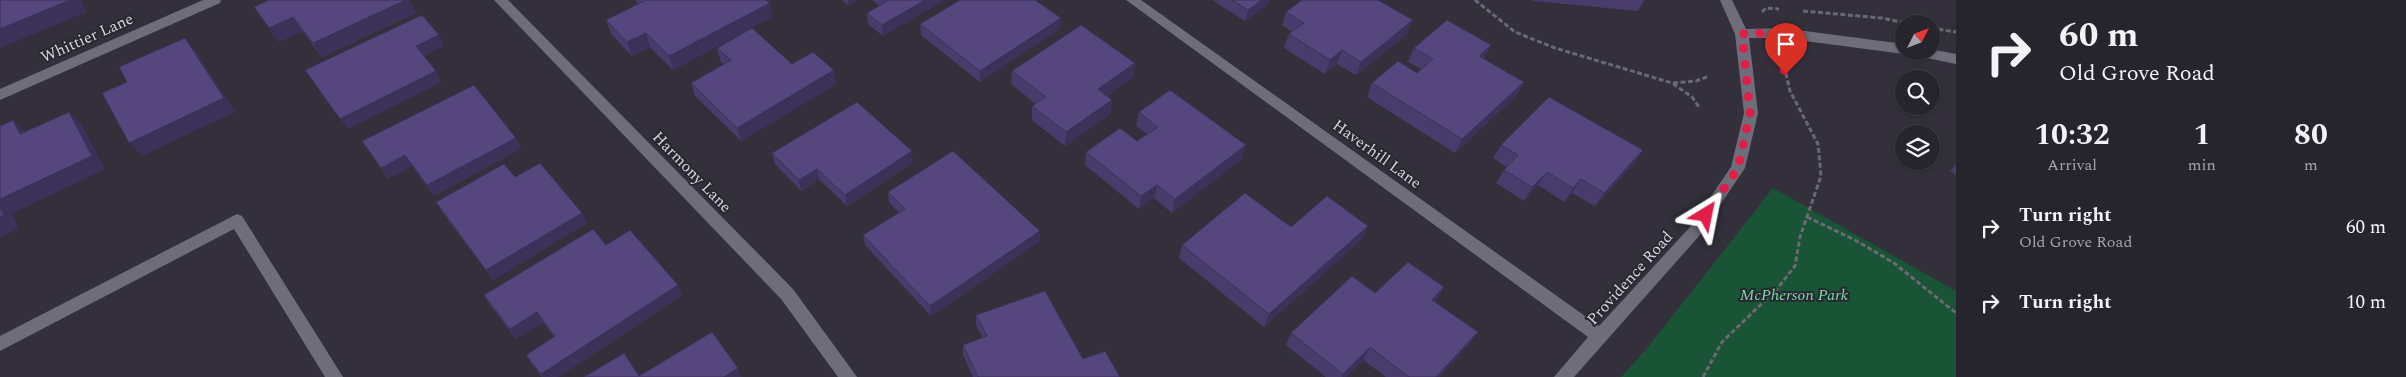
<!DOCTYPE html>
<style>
body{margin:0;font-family:Spectral,serif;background:#2e2c35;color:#f1f3f6;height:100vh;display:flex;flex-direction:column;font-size:19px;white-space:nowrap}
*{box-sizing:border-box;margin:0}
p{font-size:16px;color:#a4a4aa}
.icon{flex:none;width:28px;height:28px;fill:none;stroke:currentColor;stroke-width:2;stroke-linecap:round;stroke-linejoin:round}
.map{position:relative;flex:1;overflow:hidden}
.side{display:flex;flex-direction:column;background:#26242d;width:450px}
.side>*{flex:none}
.banner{background:#26242d;color:#f1f3f6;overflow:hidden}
.needle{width:32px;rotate:48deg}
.buttons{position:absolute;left:1895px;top:15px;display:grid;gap:10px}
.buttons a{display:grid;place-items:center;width:45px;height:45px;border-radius:50%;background:#26242d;box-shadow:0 1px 4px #0004,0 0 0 1px #424149;font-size:25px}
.pin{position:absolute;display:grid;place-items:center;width:42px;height:42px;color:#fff;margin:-51px -21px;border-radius:50% 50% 50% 0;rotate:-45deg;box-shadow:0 0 5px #0007}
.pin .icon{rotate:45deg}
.me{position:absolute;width:55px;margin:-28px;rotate:35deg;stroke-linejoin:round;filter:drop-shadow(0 0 4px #0008)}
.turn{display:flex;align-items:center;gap:18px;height:105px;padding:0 20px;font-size:22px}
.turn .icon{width:65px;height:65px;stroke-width:2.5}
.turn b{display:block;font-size:35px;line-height:42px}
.eta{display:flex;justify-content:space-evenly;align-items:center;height:85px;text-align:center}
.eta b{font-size:30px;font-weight:700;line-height:35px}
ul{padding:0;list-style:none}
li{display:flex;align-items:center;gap:15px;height:75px;padding:0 20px}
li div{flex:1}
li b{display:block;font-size:19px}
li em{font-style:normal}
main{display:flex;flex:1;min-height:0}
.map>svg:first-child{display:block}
.green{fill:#185435}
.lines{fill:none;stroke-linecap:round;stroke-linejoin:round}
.path{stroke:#6b6873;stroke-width:3;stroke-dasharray:5 2.5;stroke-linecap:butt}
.minor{fill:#6f6d7a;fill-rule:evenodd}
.wall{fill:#493c6c}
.shaded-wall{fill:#3c3158}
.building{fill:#55467e;stroke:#3c3158}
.route{stroke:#e11d48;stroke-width:9;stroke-dasharray:0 16.2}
.labels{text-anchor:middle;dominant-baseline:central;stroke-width:4;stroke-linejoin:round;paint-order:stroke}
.street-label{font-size:16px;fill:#d6d4dc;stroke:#292731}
.park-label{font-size:16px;font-style:italic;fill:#7bdca5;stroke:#292731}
</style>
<main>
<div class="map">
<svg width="1956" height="377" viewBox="0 0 1956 377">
<rect width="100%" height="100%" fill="#33303c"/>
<polygon class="green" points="1773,188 1956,291 1956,377 1621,377 1648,347"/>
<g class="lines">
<g class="path">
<polyline points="1475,0 1515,32 1555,48 1672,83 1692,97 1699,107"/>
<polyline points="1803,11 1882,18 1910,24"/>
<polyline points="1762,12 1766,8 1779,9"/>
<polyline points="1931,28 1956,32"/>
<polyline points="1673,83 1696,81 1707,77"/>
<polyline points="1807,217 1855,240 1894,263 1956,313"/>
<polyline points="1703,377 1722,342 1777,289 1795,266 1800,237 1821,176 1818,144 1790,91 1786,74 1776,54"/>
</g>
<g class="minor">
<polygon points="203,0 221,0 220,3 0,100 0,89"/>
<polygon points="494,0 508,0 793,289 857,377 838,377 781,299"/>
<polygon points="1126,0 1141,0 1599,326 1690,227 1731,167 1744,113 1735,34 1720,0 1732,0 1746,29 1782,28 1904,44 1904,51 1909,51 1904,54 1782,38 1749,38 1758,113 1745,168 1700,235 1574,377 1554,377 1588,337"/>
<polygon points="1931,49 1956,54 1956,64 1917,56 1910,51 1931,51"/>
<polygon points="237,214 242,216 343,377 325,377 234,229 0,351 0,336"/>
</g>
</g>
<g class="wall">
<polygon points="269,0 409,0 416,13 322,57 302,31 279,42 254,7"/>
<polygon points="636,0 766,0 770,3 772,17 673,70 650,47 632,56 611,34 606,20 637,4"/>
<polygon points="842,0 857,0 848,5"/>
<polygon points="872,0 944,0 883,36 868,24 867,13 880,6"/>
<polygon points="1212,0 1270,0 1269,4 1245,21"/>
<polygon points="1532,0 1644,0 1638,11 1533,1"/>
<polygon points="1286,12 1413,20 1407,34 1356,75 1337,64 1325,74 1284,48 1289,34 1292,32 1282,25"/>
<polygon points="1061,18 1060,29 980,82 921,35 920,24"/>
<polygon points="1491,45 1484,59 1524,82 1516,96 1455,153 1367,97 1372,83 1417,73 1421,69 1408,62 1414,48"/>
<polygon points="717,48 836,84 741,141 695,96 691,83 724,64 721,62"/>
<polygon points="1135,63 1133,77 1107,96 1112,100 1110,114 1065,146 1032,120 1032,106 1036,104 1011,84 1012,71"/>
<polygon points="1139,112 1246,145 1242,159 1172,213 1154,198 1139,209 1085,165 1086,152 1137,141 1147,134 1136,126"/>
<polygon points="362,141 522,148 434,196 412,166 388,179"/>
<polygon points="1501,145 1634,164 1595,206 1572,193 1564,202 1538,185 1524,201 1496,183 1504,170 1507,167 1493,158"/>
<polygon points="772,153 913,162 847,206 819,179 801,191 775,164"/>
<polygon points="1956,165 1956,175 1950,171"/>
<polygon points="515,177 587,223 493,280 442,212 436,202"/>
<polygon points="888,192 1040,231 1039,242 931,316 865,245 863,235 899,213 889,202"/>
<polygon points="1291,227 1362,239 1264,327 1179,258 1182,245"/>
<polygon points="606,245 682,295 558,377 542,377 532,365 526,355 554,337 543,322 516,339 490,305 484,295"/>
<polygon points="1375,293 1437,300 1435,302 1469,345 1439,377 1386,377 1363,360 1346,377 1326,377 1286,345 1291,333"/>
<polygon points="976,315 1083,359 1120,377 973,377 963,355 963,345 983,338 976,325"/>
</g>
<g class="shaded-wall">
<polygon points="70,0 81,0 87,12 0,48 0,29"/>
<polygon points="406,0 409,0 416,13 322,57 313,43"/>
<polygon points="848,0 857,0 848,5"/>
<polygon points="925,0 944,0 883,36 882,25"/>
<polygon points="1262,0 1270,0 1269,4 1245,21 1248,10"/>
<polygon points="770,3 772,17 673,70 669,56"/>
<polygon points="293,17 302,31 279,42 269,28"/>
<polygon points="1061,18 1060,29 980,82 980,71"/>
<polygon points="1413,20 1407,34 1356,75 1361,62"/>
<polygon points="646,33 650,47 632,56 627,42"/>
<polygon points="439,35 445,46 422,57 416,46"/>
<polygon points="185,38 196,52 235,112 142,156 129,143"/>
<polygon points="1491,45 1484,59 1479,56"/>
<polygon points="1342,50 1337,64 1325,74 1330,60"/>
<polygon points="1135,63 1133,77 1096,103 1098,89"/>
<polygon points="834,70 836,84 741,141 737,128"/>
<polygon points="436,71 442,82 348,129 340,119"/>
<polygon points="1524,82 1516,96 1455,153 1462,139"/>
<polygon points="1112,100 1110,114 1065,146 1066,132"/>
<polygon points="69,112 82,125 105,169 12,214 19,228 0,238 0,199"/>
<polygon points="13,120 27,134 20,134"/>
<polygon points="516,138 522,148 434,196 427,185"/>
<polygon points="1246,145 1242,159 1172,213 1175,199"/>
<polygon points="1643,150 1634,164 1595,206 1604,193"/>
<polygon points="912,151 913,162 847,206 845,195"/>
<polygon points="405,155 412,166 388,179 381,168"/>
<polygon points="817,169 819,179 801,191 799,180"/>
<polygon points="1547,172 1538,185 1524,201 1532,187"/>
<polygon points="1581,179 1572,193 1564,202 1573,188"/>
<polygon points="1157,185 1154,198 1139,209 1141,196"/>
<polygon points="582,213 587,223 493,280 486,270"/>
<polygon points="1368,226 1362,239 1264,327 1269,314"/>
<polygon points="1040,231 1039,242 931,316 930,306"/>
<polygon points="678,285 682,295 558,377 543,377 541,374"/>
<polygon points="1444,287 1437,300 1424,312 1432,300"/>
<polygon points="537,312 543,322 516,339 510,329"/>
<polygon points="1478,332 1469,345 1439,377 1436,377"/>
<polygon points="1370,347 1363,360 1346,377 1342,377 1343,374"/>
<polygon points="738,368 741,377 724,377"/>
</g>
<g class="building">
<polygon points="0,0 70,0 0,29"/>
<polygon points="269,0 406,0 313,43 293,17 269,28 254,7"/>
<polygon points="643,0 766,0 770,3 669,56 646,33 627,42 606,20 644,1"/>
<polygon points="885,0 925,0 882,25 867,13 887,1"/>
<polygon points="960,0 1035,0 1061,18 980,71 920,24"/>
<polygon points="1232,0 1262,0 1248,10"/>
<polygon points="1302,0 1378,0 1413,20 1361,62 1342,50 1330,60 1289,34 1304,23 1286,12"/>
<polygon points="422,15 439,35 416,46 436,71 340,119 305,70"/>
<polygon points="1447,20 1491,45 1479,56 1524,82 1462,139 1372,83 1398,61 1417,73 1433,59 1414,48"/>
<polygon points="1081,25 1135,63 1098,89 1112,100 1066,132 1032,106 1046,97 1012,71"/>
<polygon points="752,28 792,64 813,52 834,70 737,128 691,83 731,60 717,48"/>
<polygon points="185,38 224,98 129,143 102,93 127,82 119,67"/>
<polygon points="474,85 516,138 427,185 405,155 381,168 362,141"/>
<polygon points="1170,90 1246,145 1175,199 1157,185 1141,196 1086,152 1120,128 1137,141 1158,127 1139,112"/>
<polygon points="1549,97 1643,150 1604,193 1581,179 1573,188 1547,172 1532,187 1504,170 1518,155 1501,145"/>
<polygon points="857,102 912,151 845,195 817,169 799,180 772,153"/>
<polygon points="69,112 92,156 0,199 0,126 13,120 20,134"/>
<polygon points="953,151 1040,231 930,306 863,235 905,209 888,192"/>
<polygon points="540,163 582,213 486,270 436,202 504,164 515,177"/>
<polygon points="1245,193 1291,227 1327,196 1368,226 1269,314 1182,245"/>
<polygon points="0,207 4,215 0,217"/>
<polygon points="593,229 606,245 630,230 678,285 541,374 526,355 555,336 537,312 510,329 484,295"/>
<polygon points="1408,262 1444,287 1432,300 1478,332 1436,377 1409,377 1370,347 1343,374 1291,333 1352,276 1375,293"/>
<polygon points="1045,291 1083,359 1105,351 1120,377 978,377 963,345 987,336 976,315"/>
<polygon points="712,332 738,368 724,377 584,377 624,353 639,376"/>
</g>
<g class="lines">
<polyline class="route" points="1706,215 1738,168 1750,113 1742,34 1768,33 1786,74"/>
</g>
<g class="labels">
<g class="street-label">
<text transform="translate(87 38) rotate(-24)">Whittier Lane</text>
<text transform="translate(1377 154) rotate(36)">Haverhill Lane</text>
<text transform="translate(692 172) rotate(46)">Harmony Lane</text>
<text transform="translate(1630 278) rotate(-48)">Providence Road</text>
</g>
<g class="park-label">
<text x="1794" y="295">McPherson Park</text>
</g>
</g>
</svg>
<div class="buttons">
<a><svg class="needle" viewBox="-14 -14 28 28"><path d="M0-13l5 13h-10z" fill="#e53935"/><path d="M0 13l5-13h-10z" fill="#a4a4aa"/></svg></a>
<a><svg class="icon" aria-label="search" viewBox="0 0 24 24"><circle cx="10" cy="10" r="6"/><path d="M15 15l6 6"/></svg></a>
<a><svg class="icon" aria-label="layers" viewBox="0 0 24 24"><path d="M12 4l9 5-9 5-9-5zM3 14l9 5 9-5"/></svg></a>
</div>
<div class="pin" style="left:1786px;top:74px;background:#d93025"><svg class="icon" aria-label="arrive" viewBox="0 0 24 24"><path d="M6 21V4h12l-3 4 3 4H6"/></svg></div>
<svg class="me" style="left:1706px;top:215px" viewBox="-20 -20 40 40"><path d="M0-17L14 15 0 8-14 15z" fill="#e11d48" stroke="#fff" stroke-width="4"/></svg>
</div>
<section class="side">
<div class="banner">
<div class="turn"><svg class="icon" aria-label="right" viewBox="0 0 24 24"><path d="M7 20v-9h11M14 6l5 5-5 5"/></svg><div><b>60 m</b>Old Grove Road</div></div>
</div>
<div class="eta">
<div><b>10:32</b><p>Arrival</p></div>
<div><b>1</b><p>min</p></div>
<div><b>80</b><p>m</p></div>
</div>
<ul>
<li><svg class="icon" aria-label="right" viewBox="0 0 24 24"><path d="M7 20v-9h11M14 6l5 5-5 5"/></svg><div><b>Turn right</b><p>Old Grove Road</p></div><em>60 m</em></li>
<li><svg class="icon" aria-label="right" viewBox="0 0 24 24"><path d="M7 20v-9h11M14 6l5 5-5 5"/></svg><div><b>Turn right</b></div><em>10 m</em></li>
</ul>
</section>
</main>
